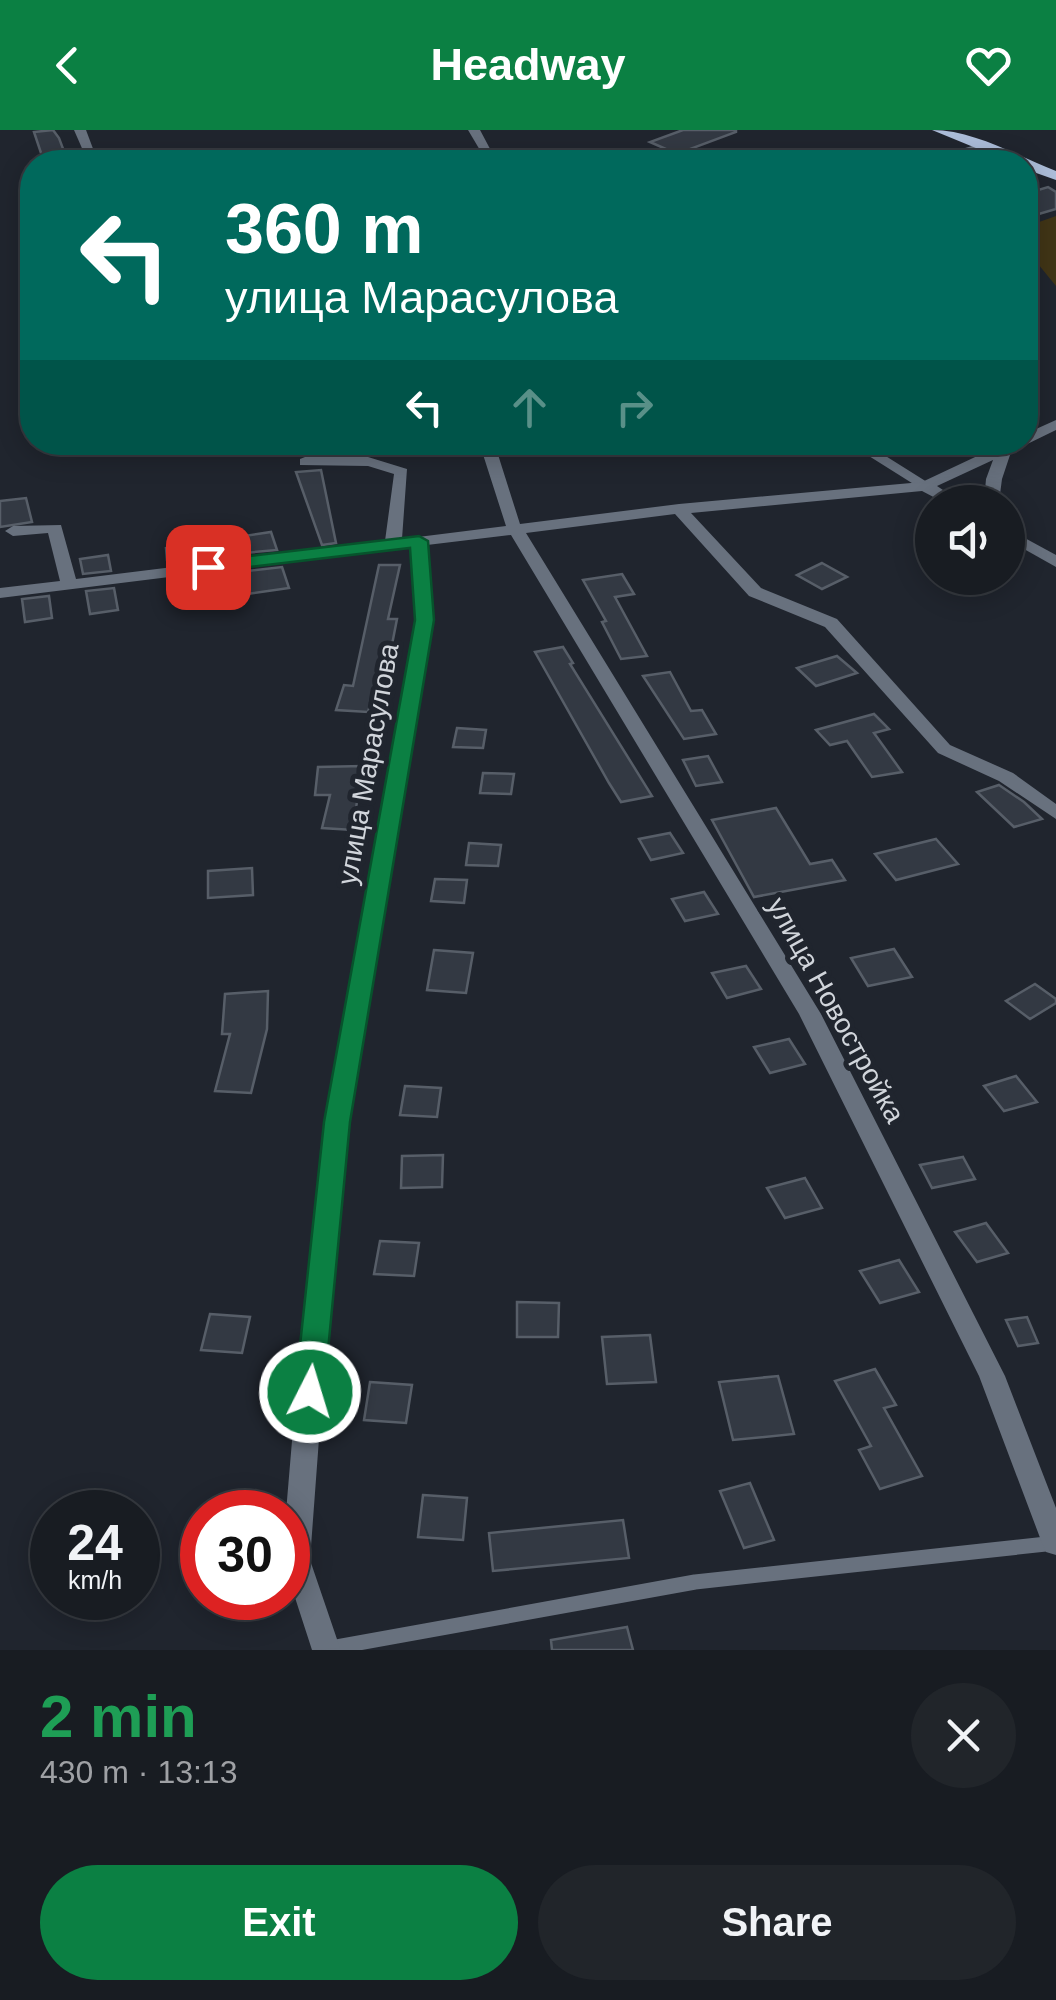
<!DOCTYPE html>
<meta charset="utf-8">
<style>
body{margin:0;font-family:Helvetica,sans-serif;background:#21252a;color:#f1f3f6;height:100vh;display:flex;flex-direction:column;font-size:38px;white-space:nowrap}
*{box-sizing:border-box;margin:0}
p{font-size:32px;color:#9fa1a5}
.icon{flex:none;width:55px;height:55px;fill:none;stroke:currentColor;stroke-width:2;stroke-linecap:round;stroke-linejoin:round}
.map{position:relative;height:1520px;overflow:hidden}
.side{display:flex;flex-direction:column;background:#181c22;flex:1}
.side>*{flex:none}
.banner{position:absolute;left:20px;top:20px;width:1018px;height:305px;border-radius:40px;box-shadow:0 5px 25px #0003,0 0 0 2px #363a40;background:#00695c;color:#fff;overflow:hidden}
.tools{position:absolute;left:915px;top:355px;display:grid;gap:20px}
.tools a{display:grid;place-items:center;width:110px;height:110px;border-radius:50%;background:#181c22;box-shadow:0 5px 25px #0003,0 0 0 2px #363a40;font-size:50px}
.speed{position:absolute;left:30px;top:1360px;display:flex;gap:20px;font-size:50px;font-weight:700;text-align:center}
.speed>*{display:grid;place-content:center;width:130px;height:130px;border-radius:50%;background:#181c22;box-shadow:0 5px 25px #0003,0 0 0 2px #363a40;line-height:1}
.speed small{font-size:25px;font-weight:400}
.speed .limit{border:15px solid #d22;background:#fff;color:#111}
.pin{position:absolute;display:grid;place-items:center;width:85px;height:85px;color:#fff;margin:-42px;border-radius:20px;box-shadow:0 5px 15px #0006}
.me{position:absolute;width:110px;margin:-55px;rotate:5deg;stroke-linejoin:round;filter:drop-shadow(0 0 8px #0008)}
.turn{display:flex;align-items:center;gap:35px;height:210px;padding:0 40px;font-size:45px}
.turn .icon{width:130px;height:130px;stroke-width:2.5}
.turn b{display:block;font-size:70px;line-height:85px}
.lanes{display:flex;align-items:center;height:95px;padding:0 40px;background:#0003;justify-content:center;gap:50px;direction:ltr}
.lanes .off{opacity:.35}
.round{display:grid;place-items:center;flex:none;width:105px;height:105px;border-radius:52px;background:#21252a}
.summary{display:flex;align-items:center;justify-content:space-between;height:170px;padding:0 40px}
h1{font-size:60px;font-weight:800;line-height:75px;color:#1e9e55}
.primary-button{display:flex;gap:20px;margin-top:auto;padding:20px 40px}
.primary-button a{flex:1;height:115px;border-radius:60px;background:#0b8043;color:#fff;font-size:40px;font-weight:800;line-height:115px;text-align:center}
.primary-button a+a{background:#21252a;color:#f1f3f6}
header{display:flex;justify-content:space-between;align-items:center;height:130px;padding:0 40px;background:#0b8043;color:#fff;font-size:45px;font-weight:800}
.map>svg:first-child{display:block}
.green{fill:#413516}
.building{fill:#333943;stroke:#575e68;stroke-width:2.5}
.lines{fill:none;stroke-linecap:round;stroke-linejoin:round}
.lane-far2{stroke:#68717e;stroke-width:8}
.lane-far1{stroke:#68717e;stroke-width:9}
.lane{stroke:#68717e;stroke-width:15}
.street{fill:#68717e;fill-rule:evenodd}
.primary{fill:#acbdd9;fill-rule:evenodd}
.route{fill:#0b8043;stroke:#07532c;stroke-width:2.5}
.labels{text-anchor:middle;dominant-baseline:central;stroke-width:10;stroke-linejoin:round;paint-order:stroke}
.street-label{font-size:28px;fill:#d1d5db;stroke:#20252e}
</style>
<header><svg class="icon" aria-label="back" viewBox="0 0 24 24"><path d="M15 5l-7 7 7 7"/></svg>Headway<svg class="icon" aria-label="heart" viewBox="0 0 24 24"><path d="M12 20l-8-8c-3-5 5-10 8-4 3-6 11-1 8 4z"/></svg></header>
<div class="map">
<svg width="1056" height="1520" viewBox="0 0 1056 1520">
<rect width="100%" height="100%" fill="#20252e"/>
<polygon class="green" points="1056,86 1056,156 1025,118 1025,97"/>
<g class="building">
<polygon points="53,0 59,8 68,32 44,32 34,2"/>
<polygon points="683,0 736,0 736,2 677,24 650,12"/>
<polygon points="1048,57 1056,62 1056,79 1025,88 1025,64"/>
<polygon points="321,340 336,413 322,415 296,342"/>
<polygon points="26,368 32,392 0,397 0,371"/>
<polygon points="271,402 277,420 167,430 166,418"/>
<polygon points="108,425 111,441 83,444 80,429"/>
<polygon points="822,433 847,447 822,459 797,445"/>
<polygon points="379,435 400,435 388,489 397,489 389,530 383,530 368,582 336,580 344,555 353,556"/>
<polygon points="282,437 289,458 218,468 212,445"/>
<polygon points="622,444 634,464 615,467 647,526 621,529 602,492 606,491 583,450"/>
<polygon points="114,458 118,480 90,484 86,461"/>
<polygon points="49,466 52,488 25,492 22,469"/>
<polygon points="563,517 573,533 570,534 652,666 621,672 609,653 535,522"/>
<polygon points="837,526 857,543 816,556 797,538"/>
<polygon points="670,542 691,581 702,580 716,604 684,609 643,546"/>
<polygon points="874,584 889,599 874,603 902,642 872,647 847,611 830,615 816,600"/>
<polygon points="457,598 486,600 483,618 453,617"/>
<polygon points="708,626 722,652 696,656 683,630"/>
<polygon points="362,636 353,700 322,698 330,665 315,665 318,637"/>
<polygon points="483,643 514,644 511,664 480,663"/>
<polygon points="999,655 1024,672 1042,689 1014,697 977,662"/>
<polygon points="776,678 810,734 832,730 845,750 754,767 712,690"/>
<polygon points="670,703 683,723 651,730 639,709"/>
<polygon points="936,709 958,734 896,750 875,724"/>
<polygon points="469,713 501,715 498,736 466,735"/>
<polygon points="252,738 253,765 208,768 208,741"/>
<polygon points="435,749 467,750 464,773 431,771"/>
<polygon points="704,762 718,784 685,791 672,769"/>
<polygon points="894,819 912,847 868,856 851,828"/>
<polygon points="434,820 473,823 466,863 427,860"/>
<polygon points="746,836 761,859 727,868 712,843"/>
<polygon points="1035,854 1056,869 1056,873 1030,889 1006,871"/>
<polygon points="268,861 267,899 251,963 215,961 230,904 222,904 225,864"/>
<polygon points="789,909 805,934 770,943 754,917"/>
<polygon points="1016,946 1037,972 1004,981 984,956"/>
<polygon points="405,956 441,958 437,987 400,985"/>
<polygon points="443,1025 442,1057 401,1058 402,1026"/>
<polygon points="963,1027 975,1049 932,1058 920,1035"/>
<polygon points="805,1048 822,1078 785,1088 767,1058"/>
<polygon points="986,1093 1008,1123 977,1132 955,1102"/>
<polygon points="380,1111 419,1113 414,1146 374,1144"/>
<polygon points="899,1130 919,1162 880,1173 860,1141"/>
<polygon points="517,1172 559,1173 558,1207 517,1207"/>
<polygon points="210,1184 250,1187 242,1223 201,1220"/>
<polygon points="1027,1187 1038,1213 1018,1216 1006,1190"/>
<polygon points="650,1205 656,1252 607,1254 602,1207"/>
<polygon points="875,1239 896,1275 884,1278 922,1346 880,1359 859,1320 871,1316 835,1251"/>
<polygon points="778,1246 794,1304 733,1310 719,1252"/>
<polygon points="370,1252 412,1255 406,1293 364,1290"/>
<polygon points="750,1353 774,1410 744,1418 720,1361"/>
<polygon points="423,1365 467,1368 463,1410 418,1407"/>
<polygon points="623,1390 629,1428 493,1441 489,1403"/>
<polygon points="627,1497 633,1520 552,1520 551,1510"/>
</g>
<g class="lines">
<polyline class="lane-far2" points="930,32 983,17"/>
<polyline class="lane-far1" points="855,312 925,356"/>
<polyline class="lane" points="320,1520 695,1452 1056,1413"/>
<g class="street">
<polygon points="74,0 86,0 98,32 88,32"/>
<polygon points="468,0 480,0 497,32 487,32"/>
<polygon points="1056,290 1056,300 1011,322 1002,349 999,372 984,372 986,349 993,330 937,356 961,372 943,372 922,361 691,383 761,458 837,489 950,615 1013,643 1056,674 1056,689 999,651 938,623 825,497 749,466 675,384 526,403 821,884 1005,1246 1056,1378 1056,1425 1046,1422 1042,1413 979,1246 799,884 511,405 427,415 433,491 348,992 325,1228 310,1430 340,1518 312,1520 288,1446 286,1382 299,1228 326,992 417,491 411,417 0,468 0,458 60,451 48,403 13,406 5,401 13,396 61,395 76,449 385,411 394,344 368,336 300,335 300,329 305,327 368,327 407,339 402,409 506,396 479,312 494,312 520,394 679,374 922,352 1007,312 1025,312 1025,304"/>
<polygon points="1008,399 1056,425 1056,437 1008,410"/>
</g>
<path class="primary" d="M932 0C974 0 1017 26 1056 41V50L1025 39V32H1010Z"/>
</g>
<polygon class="route" points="419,406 428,411 434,490 350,992 324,1262 320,1270 310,1274 299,1270 295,1262 324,992 415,490 410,418 208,442 199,437 208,431"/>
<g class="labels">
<g class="street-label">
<text transform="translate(368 634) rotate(-80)">улица Марасулова</text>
<text transform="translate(836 880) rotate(61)">улица Новостройка</text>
</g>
</g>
</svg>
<div class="tools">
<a><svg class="icon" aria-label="sound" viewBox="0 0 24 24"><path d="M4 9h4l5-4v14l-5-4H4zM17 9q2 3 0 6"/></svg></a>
</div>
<div class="speed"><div>24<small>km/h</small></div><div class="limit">30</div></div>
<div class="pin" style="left:208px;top:437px;background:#d93025"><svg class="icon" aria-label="arrive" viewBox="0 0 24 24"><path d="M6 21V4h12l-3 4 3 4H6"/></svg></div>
<svg class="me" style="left:310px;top:1262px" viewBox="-20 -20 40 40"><circle r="17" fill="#0b8043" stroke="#fff" stroke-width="3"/><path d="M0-11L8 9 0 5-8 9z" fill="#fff"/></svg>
<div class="banner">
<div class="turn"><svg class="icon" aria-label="left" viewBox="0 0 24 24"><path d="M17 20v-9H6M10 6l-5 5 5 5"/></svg><div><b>360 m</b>улица Марасулова</div></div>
<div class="lanes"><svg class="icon" aria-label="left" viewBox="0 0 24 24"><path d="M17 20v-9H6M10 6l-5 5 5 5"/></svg><svg class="icon off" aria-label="ahead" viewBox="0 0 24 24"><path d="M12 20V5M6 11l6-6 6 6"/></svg><svg class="icon off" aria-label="right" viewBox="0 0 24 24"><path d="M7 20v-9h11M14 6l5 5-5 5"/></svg></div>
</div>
</div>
<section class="side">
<div class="summary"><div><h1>2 min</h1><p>430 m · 13:13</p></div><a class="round"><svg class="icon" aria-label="close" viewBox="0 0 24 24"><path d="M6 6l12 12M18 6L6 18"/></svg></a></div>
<div class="primary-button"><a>Exit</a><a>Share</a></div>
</section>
